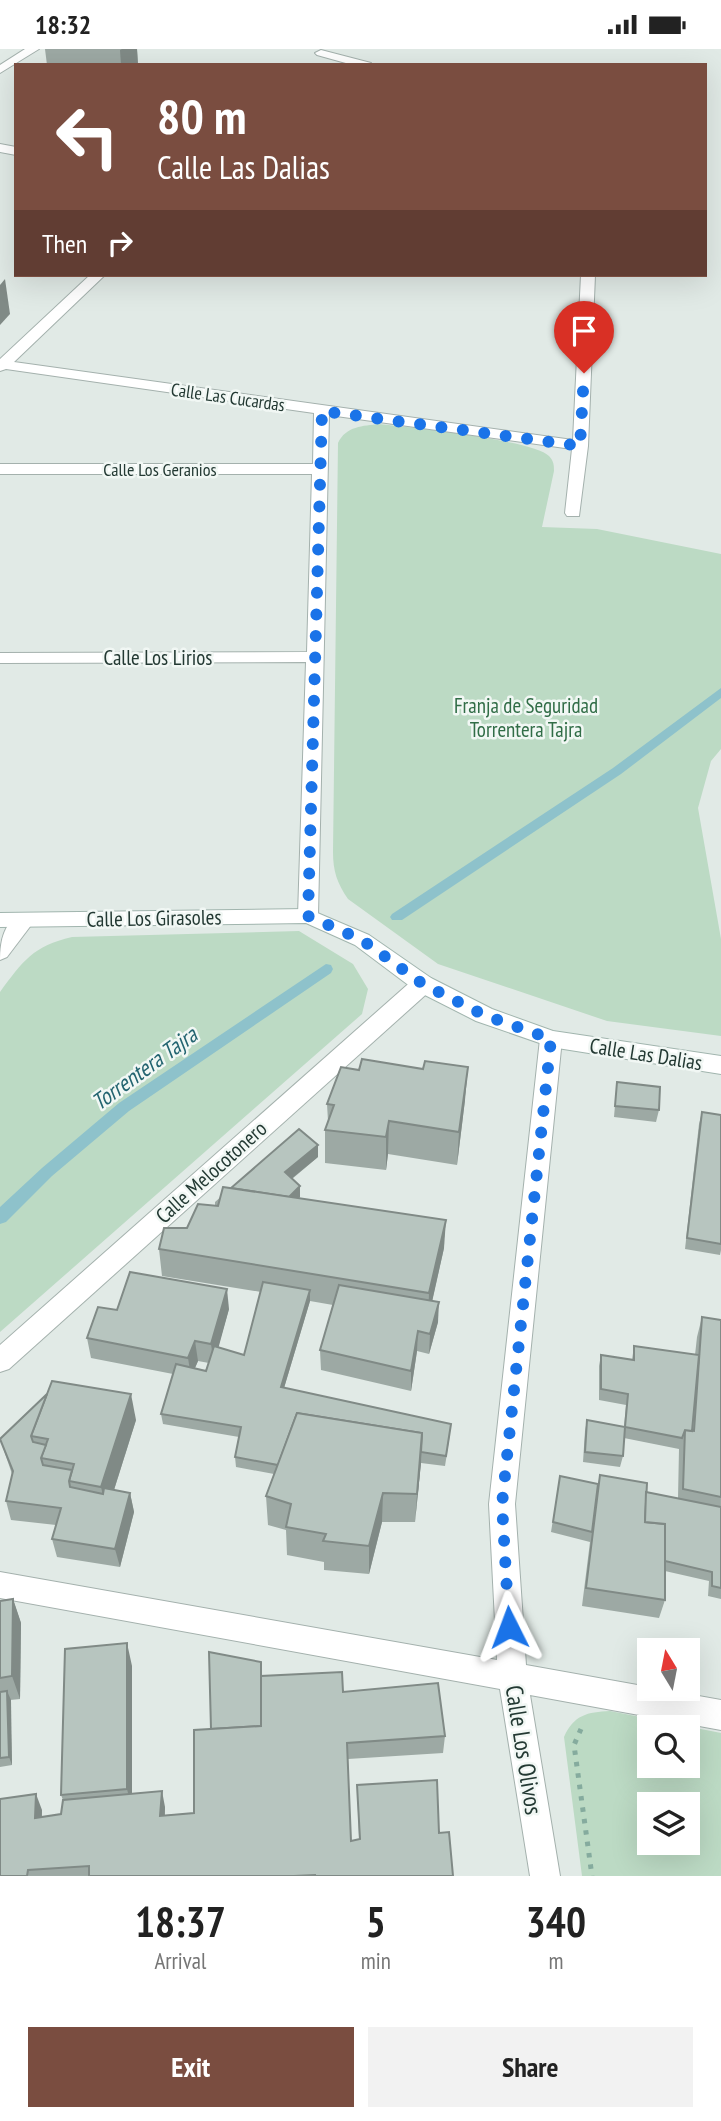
<!DOCTYPE html>
<style>
body{margin:0;font-family:"PT Sans Narrow",sans-serif;background:#f2f2f2;color:#222;height:100vh;display:flex;flex-direction:column;font-size:26px;white-space:nowrap}
*{box-sizing:border-box;margin:0}
p{font-size:23px;color:#767676}
.icon{flex:none;width:38px;height:38px;fill:none;stroke:currentColor;stroke-width:2;stroke-linecap:round;stroke-linejoin:round}
.map{position:relative;height:1827px;overflow:hidden}
.panel{display:flex;flex-direction:column;background:#fff;flex:1}
.panel>*{flex:none}
.hud{position:absolute;left:14px;top:14px;width:693px;height:214px;border-radius:0px;box-shadow:0 7px 28px #0002;background:#7a4d40;color:#fff;overflow:hidden}
.needle{width:46px;rotate:350deg}
.fabs{position:absolute;left:637px;top:1589px;display:grid;gap:14px}
.fabs a{display:grid;place-items:center;width:63px;height:63px;border-radius:0px;background:#fff;box-shadow:0 7px 28px #0002;font-size:35px}
.pin{position:absolute;display:grid;place-items:center;width:60px;height:60px;color:#fff;margin:-72px -30px;border-radius:50% 50% 50% 0;rotate:-45deg;box-shadow:0 0 7px #0007}
.pin .icon{rotate:45deg}
.me{position:absolute;width:77px;margin:-38px;rotate:357deg;stroke-linejoin:round;filter:drop-shadow(0 0 5px #0008)}
.turn{display:flex;align-items:center;gap:24px;height:147px;padding:0 28px;font-size:32px}
.turn .icon{width:91px;height:91px;stroke-width:2.5}
.turn b{display:block;font-size:49px;line-height:60px}
.then{display:flex;align-items:center;height:66px;padding:0 28px;background:#0003;gap:14px;font-size:26px}
.eta{display:flex;justify-content:space-evenly;align-items:center;height:119px;text-align:center}
.eta b{font-size:42px;font-weight:700;line-height:49px}
.action{display:flex;gap:14px;margin-top:auto;padding:14px 28px}
.action a{flex:1;height:80px;border-radius:0px;background:#7a4d40;color:#fff;font-size:28px;font-weight:700;line-height:80px;text-align:center}
.action a+a{background:#f2f2f2;color:#222}
.status{display:flex;justify-content:space-between;align-items:center;height:49px;padding:0 35px;background:#fff;direction:ltr}
.status svg{height:19px;fill:currentColor}
.map>svg:first-child{display:block}
.green{fill:#bcdac4;fill-rule:evenodd}
.lines{fill:none;stroke-linecap:round;stroke-linejoin:round}
.stream{fill:#8ec2cb;fill-rule:evenodd}
.street-casing{stroke:#a4b1ad;stroke-width:2}
.secondary-casing{stroke:#a1b5ae;stroke-width:2}
.path{stroke:#85ab9e;stroke-width:5;stroke-dasharray:4.5 7;stroke-linecap:butt}
.street{fill:#fff;fill-rule:evenodd}
.secondary{fill:#fff;fill-rule:evenodd}
.wall{fill:#9da9a4;fill-rule:evenodd}
.shaded-wall{fill:#808a86}
.building{fill:#b7c5bf;stroke:#808a86;stroke-width:2}
.route{stroke:#1a73e8;stroke-width:12;stroke-dasharray:0 21.6}
.labels{text-anchor:middle;dominant-baseline:central;stroke-width:5;stroke-linejoin:round;paint-order:stroke}
.far-street-label{font-size:18px;fill:#233933;stroke:#f1f7f4}
.street-label{font-size:21px;fill:#233933;stroke:#f1f7f4}
.park-label{font-size:21px;fill:#316d47;stroke:#f1f7f4}
.water-label{font-size:23px;font-style:italic;fill:#236470;stroke:#f1f7f4}
.near-street-label{font-size:24px;fill:#233933;stroke:#f1f7f4}
</style>
<div class="status"><b>18:32</b><svg viewBox="0 0 49 12"><path d="M0 12V9h3v3zM5 12V6h3v6zM10 12V3h3v9zM15 12V0h3v12zM26 1h20v11H26zM47 4h2v5h-2z"/></svg></div>
<div class="map">
<svg width="721" height="1827" viewBox="0 0 721 1827">
<rect width="100%" height="100%" fill="#e1eae6"/>
<g class="green">
<path d="M379 375C407 378 534 391 549 407 554 412 554 417 554 422L542 478 597 480 721 505V700L711 712 698 759 721 890V987L607 972 438 915 348 850C337 834 333 822 333 803L338 394C346 377 363 377 379 375Z"/>
<path d="M299 882 353 915 368 940 362 965 0 1283V943C23 912 33 897 72 888Z"/>
<path d="M610 1662 721 1684V1827H582L564 1688C574 1666 587 1663 610 1662ZM649 1678H688V1717H649ZM649 1755H688V1794H649Z"/>
</g>
<g class="lines">
<g class="stream">
<polygon points="721,639 721,649 621,725 402,871 392,871 390,868 392,865 613,719"/>
<polygon points="326,915 331,916 333,920 331,924 129,1062 52,1127 6,1173 0,1175 0,1158 42,1119 119,1054"/>
</g>
<g class="street-casing">
<g id="street">
<polygon points="25,0 39,0 0,24 0,16"/>
<polygon points="321,1 371,14 372,16 353,16 317,6 315,4"/>
<polygon points="0,95 16,98 16,106 0,103"/>
<polygon points="90,226 105,226 14,313 573,391 581,226 595,226 588,397 579,467 567,467 565,464 572,400 329,366 318,867 315,872 308,874 301,872 298,867 306,613 0,614 0,604 307,603 312,425 0,425 0,415 313,415 314,364 6,320 0,322 0,310"/>
<path d="M25 864 32 866 35 871 7 908 0 911C0 892 4 870 25 864Z"/>
<polygon points="423,927 431,929 434,935 431,941 9,1320 0,1323 0,1296 415,929"/>
<polygon points="551,982 559,984 562,990 515,1455 526,1616 721,1651 721,1681 530,1646 560,1827 530,1827 500,1640 0,1549 0,1523 497,1611 489,1455 540,990 543,984"/>
</g>
</g>
<g class="secondary-casing">
<polygon id="secondary" points="308,860 369,886 431,929 492,960 553,982 721,1007 721,1025 551,998 476,972 415,941 355,896 306,874 0,878 0,864"/>
</g>
<polyline class="path" points="581,1680 574,1696 592,1827"/>
<use href="#street" class="street"/>
<use href="#secondary" class="secondary"/>
</g>
<g class="wall">
<polygon points="45,0 137,0 138,16 47,16"/>
<polygon points="617,1033 659,1061 656,1073 614,1068"/>
<polygon points="465,1051 457,1116 388,1105 386,1121 325,1114 325,1081 328,1072 327,1055"/>
<polygon points="702,1063 721,1066 721,1201 720,1206 685,1200 699,1075"/>
<path d="M318 1108 292 1130 300 1137V1148L299 1149 444 1199 432 1252 438 1273 429 1305 417 1302 411 1342 321 1321 320 1301 333 1256 310 1252 284 1339 450 1385 445 1417 421 1414 415 1473H382L369 1525 324 1521V1513L287 1506 286 1481 268 1476 266 1447 274 1425 236 1418 235 1408 239 1388 163 1375 161 1365 173 1325 91 1309 87 1289 117 1261 229 1260 218 1298 244 1306 261 1243 162 1227 159 1200 215 1156V1153L231 1139ZM198 1312 209 1314 206 1322 195 1319Z"/>
<polygon points="702,1268 721,1271 721,1550 708,1547 709,1532 665,1522 665,1551 659,1569 582,1557 590,1493 551,1483 560,1427 598,1435 600,1426 646,1443 678,1449 679,1400 624,1389 623,1407 620,1418 583,1413 585,1382 587,1371 624,1378 626,1356 599,1351 599,1317 601,1306 632,1311 634,1297 695,1306 697,1288"/>
<polygon points="136,1371 114,1441 130,1444 134,1463 120,1518 57,1508 52,1490 56,1476 11,1471 6,1452 12,1425 0,1390"/>
<polygon points="13,1550 21,1574 20,1650 10,1651 12,1716 0,1718 0,1552"/>
<polygon points="132,1617 132,1745 165,1758 165,1766 194,1764 211,1680 262,1627 343,1643 445,1687 443,1704 348,1710 351,1792 359,1790 357,1736 439,1784 453,1827 0,1827 42,1761 42,1768 61,1765 63,1751 61,1746"/>
</g>
<g class="shaded-wall">
<polygon points="122,0 137,0 138,16 121,16 120,1"/>
<polygon points="5,230 10,265 0,276 0,236"/>
<polygon points="468,1018 465,1051 457,1116 459,1083"/>
<polygon points="389,1072 388,1105 386,1121 386,1088"/>
<polygon points="318,1096 318,1108 285,1135 285,1123"/>
<polygon points="300,1137 300,1148 276,1173 275,1162"/>
<polygon points="446,1171 444,1199 428,1271 429,1244"/>
<polygon points="227,1240 229,1260 214,1315 211,1295"/>
<polygon points="310,1241 310,1252 281,1349 281,1338"/>
<polygon points="439,1253 438,1273 429,1305 430,1285"/>
<polygon points="418,1282 417,1302 411,1342 411,1322"/>
<polygon points="195,1292 198,1312 191,1328 188,1309"/>
<polygon points="131,1345 136,1371 107,1463 101,1438"/>
<polygon points="422,1384 421,1414 415,1473 417,1445"/>
<polygon points="130,1444 134,1463 120,1518 115,1500"/>
<polygon points="383,1444 382,1473 369,1525 369,1497"/>
<polygon points="13,1550 21,1574 20,1650 12,1627"/>
<polygon points="127,1594 132,1617 132,1760 127,1740"/>
<polygon points="7,1642 11,1651 12,1716 9,1708"/>
<polygon points="162,1742 165,1758 164,1782 160,1767"/>
<polygon points="36,1745 42,1761 41,1784 35,1769"/>
</g>
<g class="building">
<polygon points="362,1010 423,1020 425,1012 468,1018 459,1083 389,1072 386,1088 325,1081 334,1056 327,1055 341,1018 359,1021"/>
<polygon points="617,1033 660,1038 659,1061 615,1057"/>
<polygon points="702,1063 721,1066 721,1195 687,1189"/>
<polygon points="299,1080 318,1096 285,1123 300,1137 289,1148 231,1139"/>
<polygon points="223,1138 446,1171 429,1244 159,1200 164,1179 187,1179 198,1155 218,1157"/>
<polygon points="130,1223 227,1240 211,1295 195,1292 188,1309 87,1289 98,1258 117,1261"/>
<polygon points="263,1233 310,1241 281,1338 451,1375 446,1407 421,1403 422,1384 297,1364 278,1416 235,1408 241,1378 161,1365 176,1315 206,1322 214,1297 244,1306"/>
<polygon points="339,1236 439,1253 430,1285 418,1282 411,1322 320,1301"/>
<polygon points="702,1268 721,1271 721,1448 683,1440 685,1381 694,1382"/>
<polygon points="634,1297 699,1306 692,1382 685,1381 682,1389 625,1378 628,1345 601,1340 601,1306 634,1311"/>
<polygon points="52,1332 131,1345 101,1438 69,1432 74,1415 41,1409 48,1390 31,1387"/>
<polygon points="47,1345 31,1387 33,1393 46,1396 41,1409 43,1416 72,1421 69,1432 70,1438 103,1445 104,1439 130,1444 115,1500 52,1490 61,1459 6,1452 13,1422 0,1390"/>
<polygon points="297,1364 422,1384 417,1445 383,1444 369,1497 323,1492 326,1485 286,1478 291,1455 266,1447"/>
<polygon points="587,1371 625,1378 623,1407 585,1403"/>
<polygon points="600,1426 647,1434 645,1473 665,1475 665,1551 586,1539"/>
<polygon points="560,1427 598,1435 592,1483 553,1473"/>
<polygon points="646,1443 721,1458 721,1539 712,1537 712,1523 665,1512 665,1475 645,1473"/>
<polygon points="13,1550 12,1627 0,1629 0,1552"/>
<polygon points="127,1594 127,1740 61,1746 65,1600"/>
<polygon points="209,1603 261,1613 261,1677 211,1680"/>
<polygon points="342,1623 343,1643 438,1634 445,1687 347,1694 351,1792 360,1790 357,1736 437,1731 439,1784 449,1783 453,1827 315,1827 315,1826 294,1827 89,1827 89,1817 28,1821 27,1827 0,1827 0,1750 36,1745 35,1769 61,1765 63,1751 162,1742 160,1767 194,1764 194,1681 261,1677 261,1627"/>
<polygon points="7,1642 9,1708 0,1709 0,1643"/>
</g>
<g class="lines">
<polyline class="route" points="509,1578 502,1455 551,990 484,966 423,935 362,891 308,867 322,362 580,397 584,324"/>
</g>
<g class="labels">
<g class="far-street-label">
<text transform="translate(228 348) rotate(8)">Calle Las Cucardas</text>
<text x="160" y="420">Calle Los Geranios</text>
</g>
<g class="street-label">
<text x="158" y="608">Calle Los Lirios</text>
<text transform="translate(154 869) rotate(-1)">Calle Los Girasoles</text>
<text transform="translate(646 1005) rotate(9)">Calle Las Dalias</text>
<text transform="translate(211 1123) rotate(-42)">Calle Melocotonero</text>
</g>
<g class="park-label">
<text x="526" y="656">Franja de Seguridad<tspan x="526" dy="24">Torrentera Tajra</tspan></text>
</g>
<g class="water-label">
<text transform="translate(144 1019) rotate(-36)">Torrentera Tajra</text>
</g>
<g class="near-street-label">
<text transform="translate(524 1701) rotate(81)">Calle Los Olivos</text>
</g>
</g>
</svg>
<div class="fabs">
<a><svg class="needle" viewBox="-14 -14 28 28"><path d="M0-13l5 13h-10z" fill="#e53935"/><path d="M0 13l5-13h-10z" fill="#767676"/></svg></a>
<a><svg class="icon" aria-label="search" viewBox="0 0 24 24"><circle cx="10" cy="10" r="6"/><path d="M15 15l6 6"/></svg></a>
<a><svg class="icon" aria-label="layers" viewBox="0 0 24 24"><path d="M12 4l9 5-9 5-9-5zM3 14l9 5 9-5"/></svg></a>
</div>
<div class="pin" style="left:584px;top:324px;background:#d93025"><svg class="icon" aria-label="arrive" viewBox="0 0 24 24"><path d="M6 21V4h12l-3 4 3 4H6"/></svg></div>
<svg class="me" style="left:509px;top:1578px" viewBox="-20 -20 40 40"><path d="M0-17L14 15 0 8-14 15z" fill="#1a73e8" stroke="#fff" stroke-width="4"/></svg>
<div class="hud">
<div class="turn"><svg class="icon" aria-label="left" viewBox="0 0 24 24"><path d="M17 20v-9H6M10 6l-5 5 5 5"/></svg><div><b>80 m</b>Calle Las Dalias</div></div>
<div class="then">Then<svg class="icon" aria-label="right" viewBox="0 0 24 24"><path d="M7 20v-9h11M14 6l5 5-5 5"/></svg></div>
</div>
</div>
<section class="panel">
<div class="eta">
<div><b>18:37</b><p>Arrival</p></div>
<div><b>5</b><p>min</p></div>
<div><b>340</b><p>m</p></div>
</div>
<div class="action"><a>Exit</a><a>Share</a></div>
</section>
